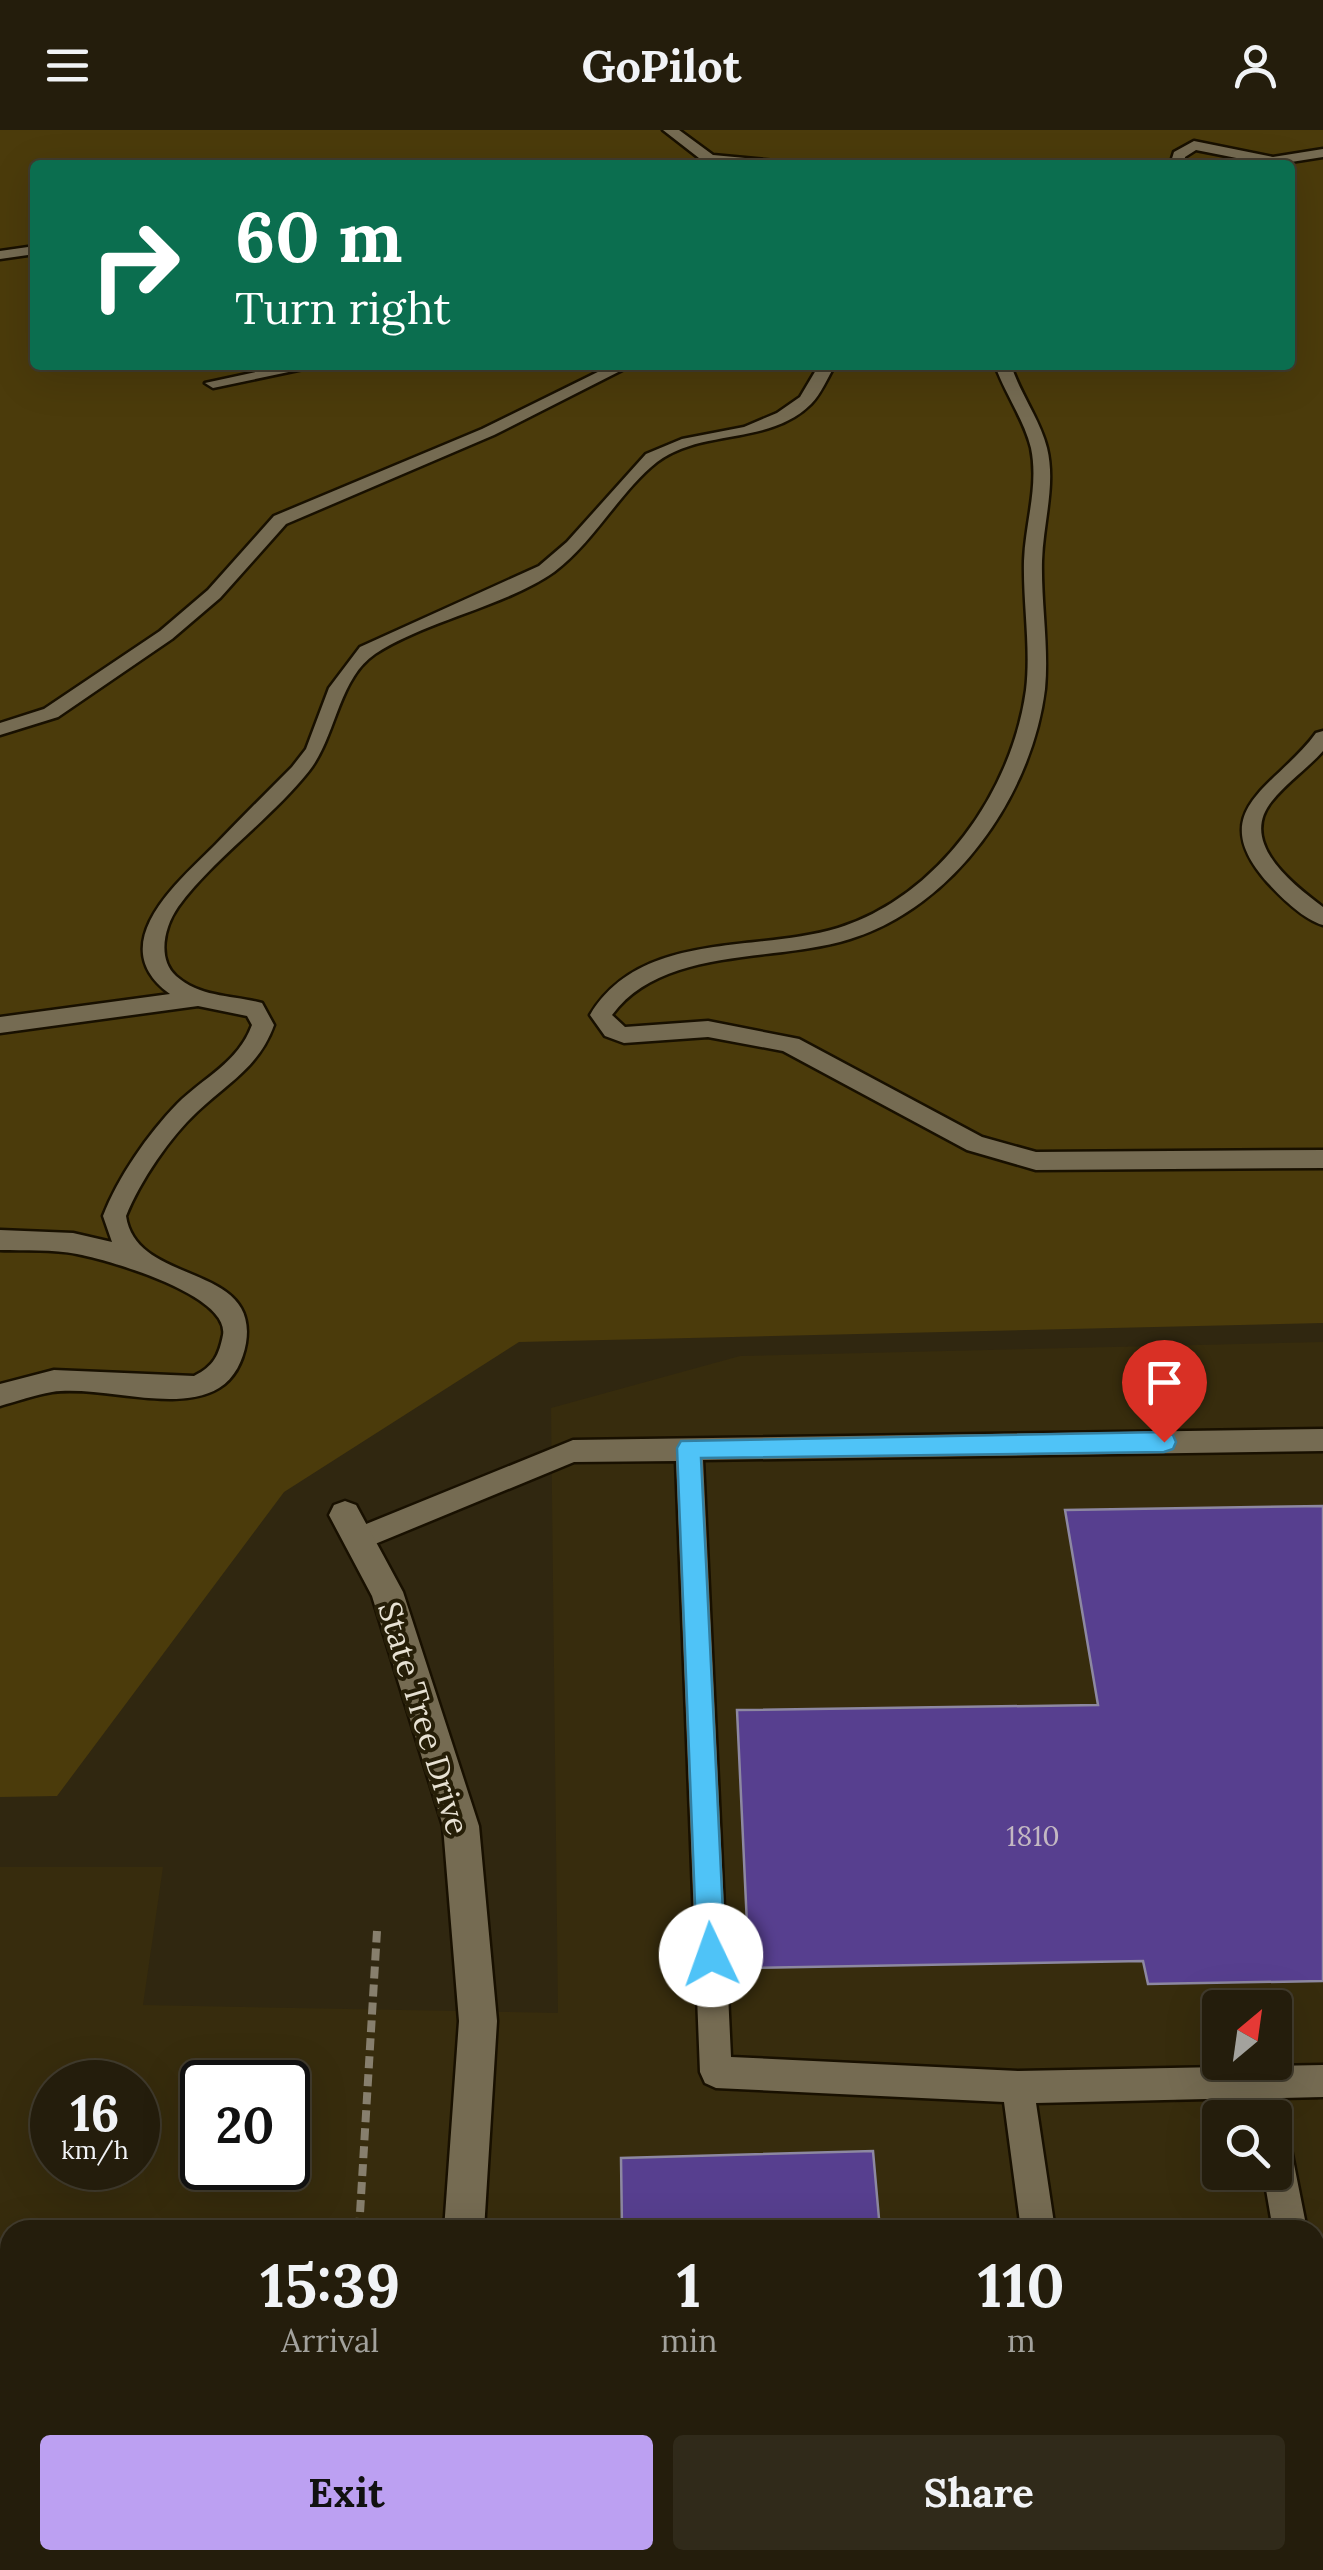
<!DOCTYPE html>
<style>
body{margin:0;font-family:Lora,serif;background:#302a1a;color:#f1f3f6;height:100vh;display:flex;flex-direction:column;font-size:38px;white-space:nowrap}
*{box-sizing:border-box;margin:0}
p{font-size:32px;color:#a3a29d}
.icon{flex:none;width:55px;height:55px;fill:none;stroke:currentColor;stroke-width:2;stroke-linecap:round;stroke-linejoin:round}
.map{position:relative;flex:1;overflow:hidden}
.sheet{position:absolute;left:0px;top:2090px;width:1325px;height:350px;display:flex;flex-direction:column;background:#241d0c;border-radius:30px 30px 0 0;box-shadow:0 10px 40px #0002,0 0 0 2px #413b2d}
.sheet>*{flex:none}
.hud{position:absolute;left:30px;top:30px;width:1265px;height:210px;border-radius:10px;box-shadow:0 10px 40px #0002,0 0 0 2px #413b2d;background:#0b6e4f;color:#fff;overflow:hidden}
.needle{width:65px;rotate:29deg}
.fabs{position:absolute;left:1202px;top:1860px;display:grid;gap:20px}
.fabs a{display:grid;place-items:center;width:90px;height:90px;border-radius:10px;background:#241d0c;box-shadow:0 10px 40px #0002,0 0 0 2px #413b2d;font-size:50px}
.speed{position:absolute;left:30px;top:1930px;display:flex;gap:20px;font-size:50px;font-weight:700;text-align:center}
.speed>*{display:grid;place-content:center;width:130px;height:130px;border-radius:50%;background:#241d0c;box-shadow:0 10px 40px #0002,0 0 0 2px #413b2d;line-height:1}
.speed small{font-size:25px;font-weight:400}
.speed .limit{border:5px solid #111;border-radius:15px;background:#fff;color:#111}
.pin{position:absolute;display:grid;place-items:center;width:85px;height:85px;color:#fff;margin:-102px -42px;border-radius:50% 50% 50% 0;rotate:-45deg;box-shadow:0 0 10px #0007}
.pin .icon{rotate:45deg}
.me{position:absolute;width:110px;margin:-55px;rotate:357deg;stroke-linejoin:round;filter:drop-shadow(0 0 8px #0008)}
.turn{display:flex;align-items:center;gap:35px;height:210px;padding:0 40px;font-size:45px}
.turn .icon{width:130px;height:130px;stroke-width:2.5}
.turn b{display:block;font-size:70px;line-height:85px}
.eta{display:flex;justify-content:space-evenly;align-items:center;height:170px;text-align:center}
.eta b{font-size:60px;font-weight:700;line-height:70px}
.cta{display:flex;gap:20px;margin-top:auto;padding:20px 40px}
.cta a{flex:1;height:115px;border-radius:10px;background:#bca0f2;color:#111;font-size:40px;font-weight:700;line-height:115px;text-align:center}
.cta a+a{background:#302a1a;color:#f1f3f6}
header{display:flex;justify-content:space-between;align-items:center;height:130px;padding:0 40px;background:#241d0c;font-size:45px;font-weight:700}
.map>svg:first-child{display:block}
.built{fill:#372c0d;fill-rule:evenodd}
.green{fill:#4b3b0b;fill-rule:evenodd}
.building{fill:#573f8f;stroke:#8d88a1;stroke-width:2.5}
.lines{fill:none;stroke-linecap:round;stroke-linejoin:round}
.service-casing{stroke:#181000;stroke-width:5}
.tertiary-casing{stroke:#181000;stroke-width:5}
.path{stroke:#877f6d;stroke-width:8;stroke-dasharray:12 6;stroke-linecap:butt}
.service{fill:#756b52;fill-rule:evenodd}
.tertiary{fill:#756b52;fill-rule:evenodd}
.route{fill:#4fc3f7;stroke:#337fa1;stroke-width:2.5}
.labels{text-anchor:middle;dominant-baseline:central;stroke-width:8;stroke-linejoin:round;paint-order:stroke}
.number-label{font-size:28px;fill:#c3b8c2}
.street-label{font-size:32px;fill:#e7e1d3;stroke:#261e07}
</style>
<header><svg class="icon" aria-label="menu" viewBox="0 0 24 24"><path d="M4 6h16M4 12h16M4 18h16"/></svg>GoPilot<svg class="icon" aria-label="person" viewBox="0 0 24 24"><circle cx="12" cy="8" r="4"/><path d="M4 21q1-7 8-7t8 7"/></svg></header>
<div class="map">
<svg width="1323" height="2440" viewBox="0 0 1323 2440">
<rect width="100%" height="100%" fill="#302710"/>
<path class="built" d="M1323 1212V2440H0V1737H163L143 1875 558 1883 551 1278 740 1226ZM1220 1878H1275V1932H1220ZM52 1952H138V2038H52ZM202 1952H288V2038H202ZM1220 1988H1275V2042H1220ZM10 2100H1315V2430H10Z"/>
<path class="green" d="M0 0H1323V1193L519 1212 284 1362 57 1666 0 1667ZM35 35H1290V235H35Z"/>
<g class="building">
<polygon points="1323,1376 1323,1851 1148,1854 1143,1831 749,1838 737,1580 1098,1575 1065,1380"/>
<polygon points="873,2021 880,2100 622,2100 621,2028"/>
</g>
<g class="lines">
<g class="service-casing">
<g id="service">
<polygon points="663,0 679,0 713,25 776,31 783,35 689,35 699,28"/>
<polygon points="1194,11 1273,27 1323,19 1323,27 1272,35 1196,20 1185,27 1184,35 1170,35 1174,22"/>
<polygon points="310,31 353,31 360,35 303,35"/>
<polygon points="35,116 35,124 0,129 0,121"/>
<polygon points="288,235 322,235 213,258 205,253"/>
<polygon points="612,235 632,235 494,305 286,394 220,468 172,509 58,587 0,605 0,593 44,579 160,501 208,460 274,386 482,299"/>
<path d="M819 235H835C828 247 821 264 811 274 769 316 702 298 657 332 621 360 594 412 554 442 506 476 425 491 375 524 338 549 336 607 309 641 272 688 212 730 178 777 164 797 157 829 176 846 201 868 233 865 262 873L274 895C259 937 228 953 197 982 170 1007 140 1051 126 1086 136 1156 259 1132 246 1213 243 1230 235 1248 219 1258 176 1284 101 1255 52 1262 35 1265 17 1271 0 1276V1254L54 1240 194 1246C214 1236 219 1225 223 1205 230 1165 109 1130 77 1124 53 1119 25 1121 0 1120V1100L73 1103 112 1112 103 1086C118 1047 148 1004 177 974 204 947 238 933 252 895L247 886 198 876 0 903V887L170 864C102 815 178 752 216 714 241 688 267 662 292 637L306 619 329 558 360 517 539 436 567 412 646 324 682 309 744 297 777 283 800 267Z"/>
<path d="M995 235H1011C1020 264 1040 289 1047 318 1056 355 1043 393 1042 431 1041 474 1049 517 1045 559 1032 665 954 777 850 809 774 833 663 816 612 885L625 897 708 891 799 909 982 1007 1036 1022 1323 1020V1038L1036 1040 967 1020 783 921 708 907 624 913 605 906 590 885C641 800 755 823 838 798 938 767 1012 662 1026 560 1031 518 1023 474 1024 431 1025 394 1039 356 1031 318 1024 289 1005 264 995 235Z"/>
<path d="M1323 601V621C1307 639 1287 652 1272 671 1238 712 1292 754 1323 777V795C1303 789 1282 768 1268 753 1202 679 1277 657 1316 603Z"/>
<polygon points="1323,1299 1323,1321 703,1330 731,1927 1018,1941 1323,1935 1323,1967 1282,1968 1285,1988 1280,1999 1275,2002 1275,1988 1253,1988 1250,1968 1036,1973 1055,2100 1021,2100 1004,1972 716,1958 705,1953 700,1942 676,1331 574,1332 358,1421 349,1417 345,1409 349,1401 573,1310"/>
<polygon points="1275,2003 1287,2007 1291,2019 1307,2100 1273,2100 1263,2042 1275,2042"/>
<polygon points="1315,2217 1323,2220 1323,2295 1315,2291"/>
<polygon points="1065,2430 1101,2430 1103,2440 1067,2440"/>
</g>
</g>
<g class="tertiary-casing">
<g id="tertiary">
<polygon points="345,1371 356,1375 403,1462 479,1696 497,1891 484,2100 444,2100 459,1891 443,1696 372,1466 329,1385 334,1375"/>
<polygon points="417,2430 461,2430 460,2440 416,2440"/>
</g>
</g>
<g class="path">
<polyline points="359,2100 377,1801"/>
<polyline points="339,2440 340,2430"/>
</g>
<use href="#service" class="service"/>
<use href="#tertiary" class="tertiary"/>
</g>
<polygon class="route" points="1164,1302 1173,1305 1176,1312 1173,1319 1164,1322 701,1328 725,1825 721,1835 711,1839 701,1835 697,1825 677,1318 681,1311"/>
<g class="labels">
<g class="number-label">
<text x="1033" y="1706">1810</text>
</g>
<g class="street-label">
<text transform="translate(424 1588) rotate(73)">State Tree Drive</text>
</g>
</g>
</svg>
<div class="fabs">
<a><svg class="needle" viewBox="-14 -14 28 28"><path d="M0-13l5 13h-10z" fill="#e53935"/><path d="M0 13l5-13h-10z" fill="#a3a29d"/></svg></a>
<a><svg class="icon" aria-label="search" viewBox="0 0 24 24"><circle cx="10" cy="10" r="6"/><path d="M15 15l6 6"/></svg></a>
</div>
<div class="speed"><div>16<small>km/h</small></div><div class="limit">20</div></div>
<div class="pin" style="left:1164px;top:1312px;background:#d93025"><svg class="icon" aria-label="arrive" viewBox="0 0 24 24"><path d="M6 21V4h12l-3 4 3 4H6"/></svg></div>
<svg class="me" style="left:711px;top:1825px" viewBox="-20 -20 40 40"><circle r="19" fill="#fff"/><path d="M0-13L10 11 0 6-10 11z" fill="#4fc3f7"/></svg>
<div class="hud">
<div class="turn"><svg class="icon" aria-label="right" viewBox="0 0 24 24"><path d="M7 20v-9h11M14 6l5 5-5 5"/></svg><div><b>60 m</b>Turn right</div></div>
</div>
<section class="sheet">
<div class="eta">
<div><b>15:39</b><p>Arrival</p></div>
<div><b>1</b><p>min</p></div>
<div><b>110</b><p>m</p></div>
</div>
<div class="cta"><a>Exit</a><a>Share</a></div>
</section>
</div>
